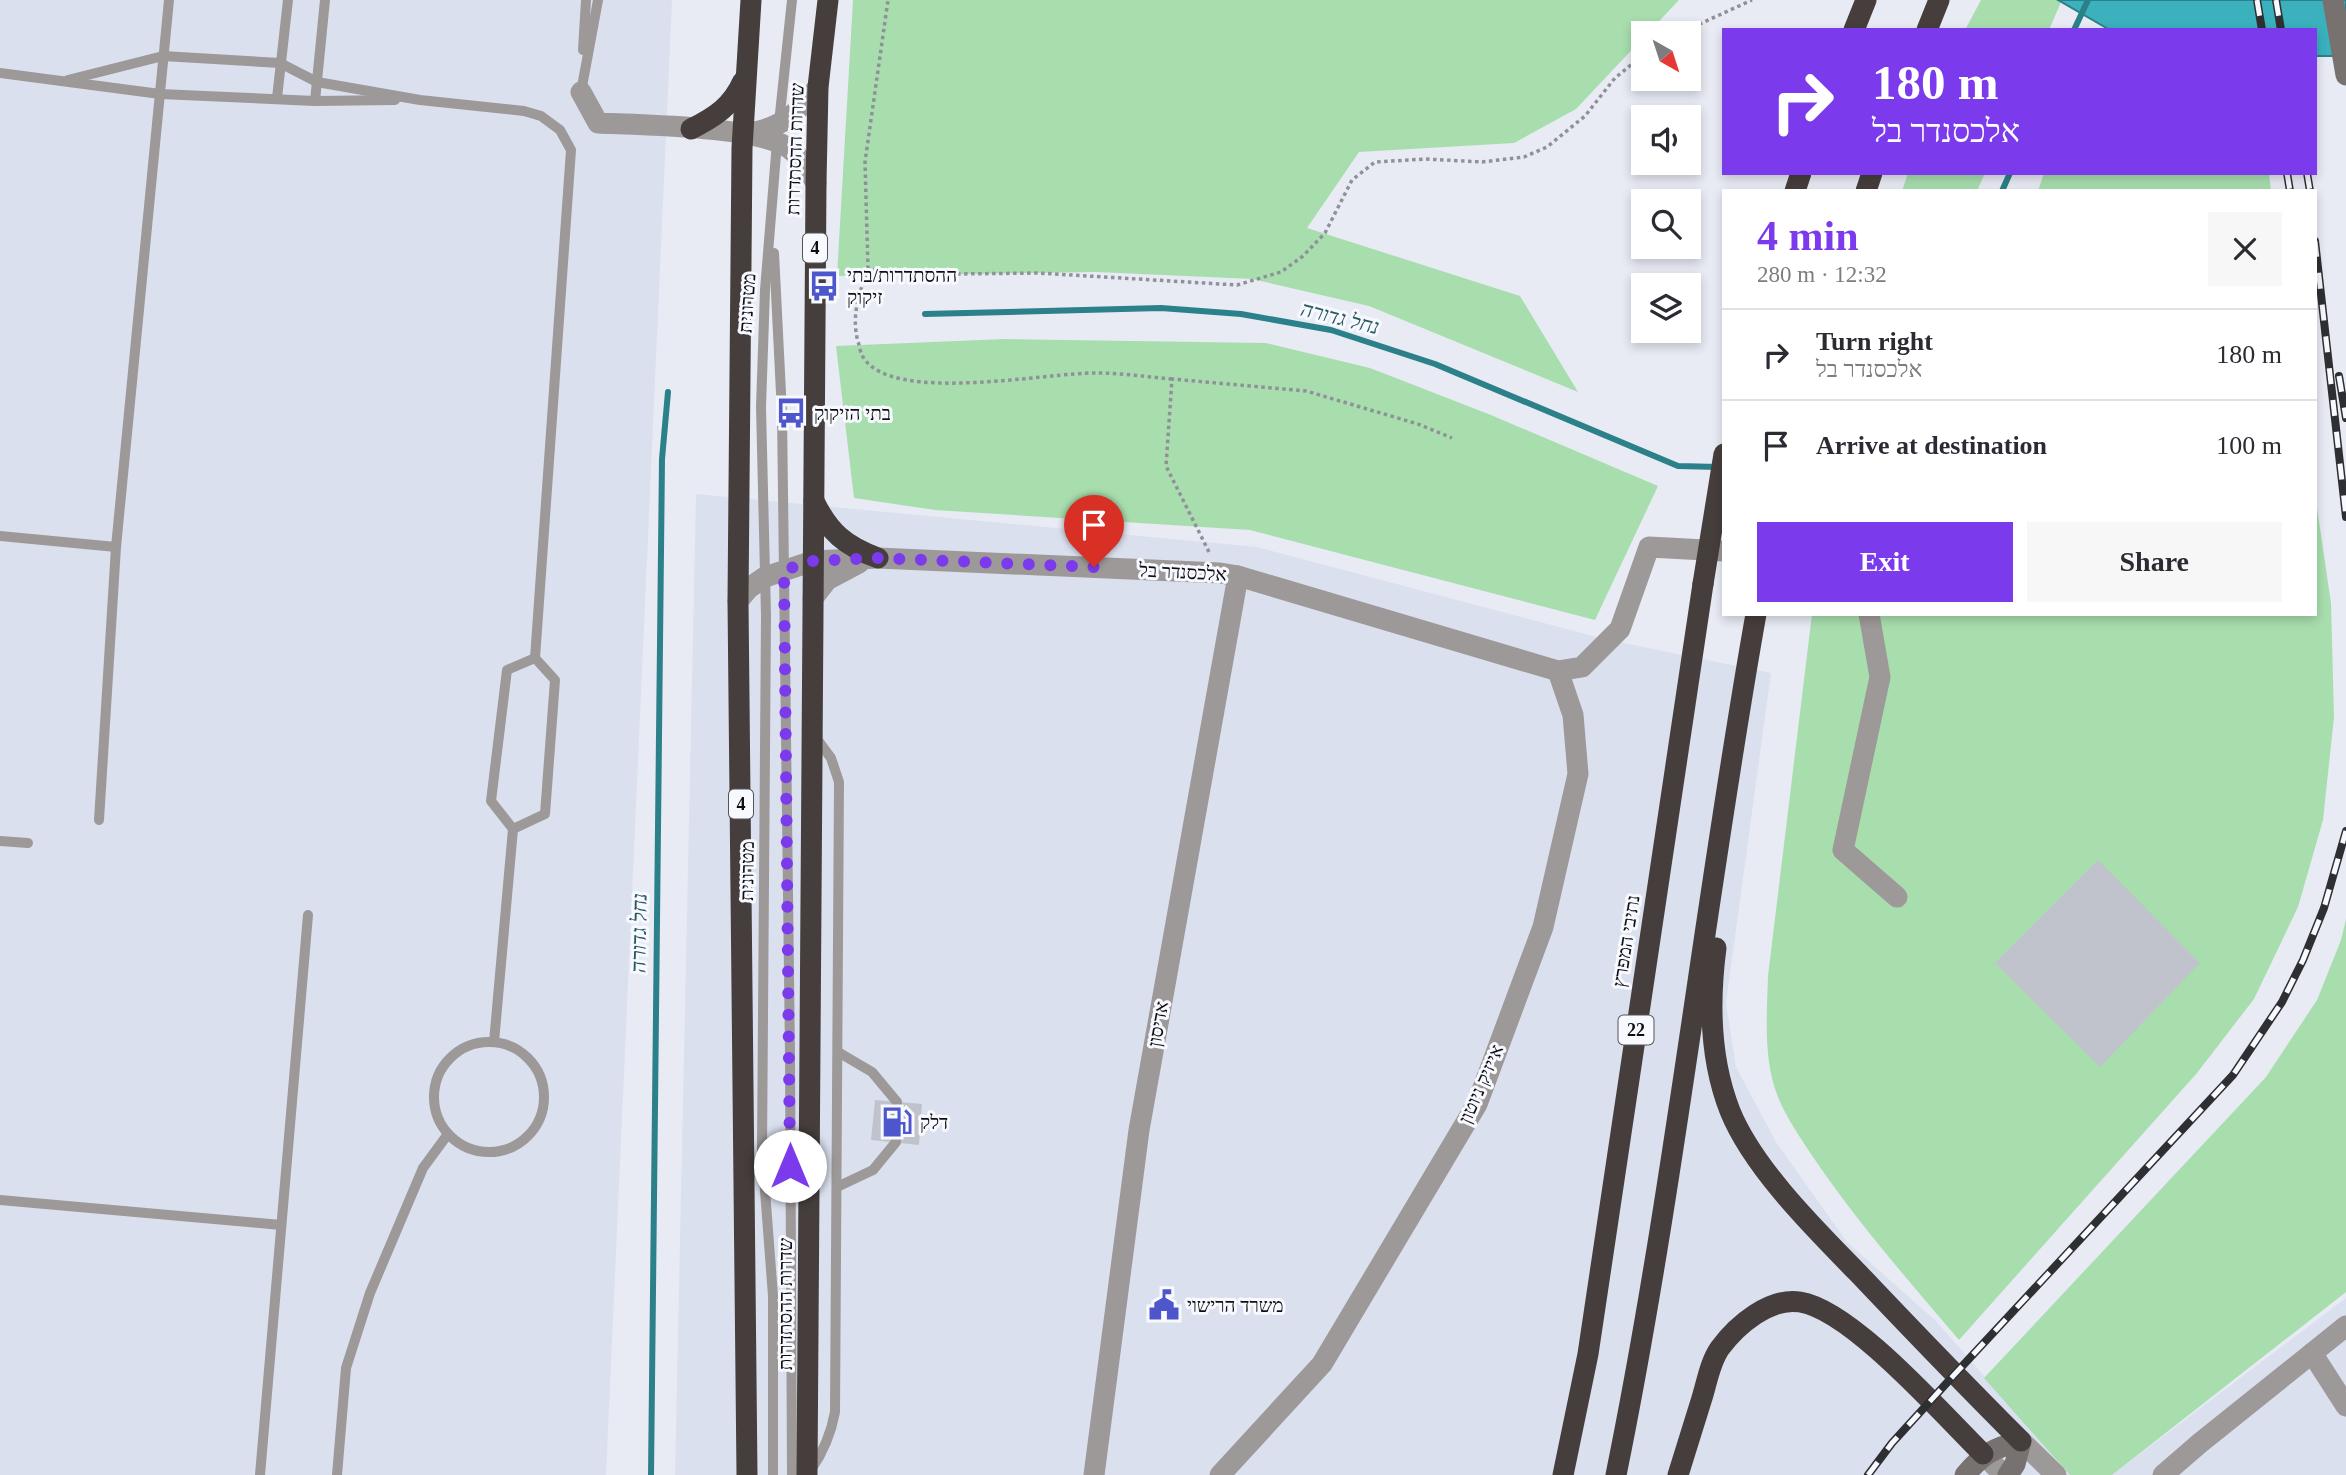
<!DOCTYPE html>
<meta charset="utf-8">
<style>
body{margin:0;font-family:"Times New Roman","Noto Sans Hebrew",serif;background:#f7f7f7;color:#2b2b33;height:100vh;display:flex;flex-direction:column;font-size:26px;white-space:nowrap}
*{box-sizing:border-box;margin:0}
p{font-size:23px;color:#7c7c81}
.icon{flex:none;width:38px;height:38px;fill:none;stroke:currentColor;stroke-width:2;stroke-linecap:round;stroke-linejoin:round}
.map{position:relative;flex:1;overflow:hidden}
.side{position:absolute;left:1722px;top:189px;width:595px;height:427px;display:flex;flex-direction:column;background:#fff;border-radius:0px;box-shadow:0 4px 10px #0003}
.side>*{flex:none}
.top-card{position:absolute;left:1722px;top:28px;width:595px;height:147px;border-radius:0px;box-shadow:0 4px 10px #0003;background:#7c3aed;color:#fff;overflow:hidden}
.needle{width:46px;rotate:141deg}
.controls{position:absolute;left:1631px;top:21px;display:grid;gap:14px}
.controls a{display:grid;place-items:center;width:70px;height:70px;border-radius:0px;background:#fff;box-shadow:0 4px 10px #0003;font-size:35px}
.pin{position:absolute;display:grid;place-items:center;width:60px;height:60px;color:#fff;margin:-72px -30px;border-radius:50% 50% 50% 0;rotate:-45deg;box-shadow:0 0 7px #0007}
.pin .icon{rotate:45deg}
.me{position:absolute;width:77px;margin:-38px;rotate:0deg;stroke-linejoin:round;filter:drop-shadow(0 0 5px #0008)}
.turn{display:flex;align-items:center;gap:24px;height:147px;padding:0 35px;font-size:32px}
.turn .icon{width:91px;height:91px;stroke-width:2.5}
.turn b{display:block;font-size:49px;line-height:60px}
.round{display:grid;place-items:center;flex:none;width:74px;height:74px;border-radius:0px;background:#f7f7f7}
.summary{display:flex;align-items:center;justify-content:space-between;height:119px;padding:0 35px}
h1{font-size:42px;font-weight:600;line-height:52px;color:#7c3aed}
.cta{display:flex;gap:14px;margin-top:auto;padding:14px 35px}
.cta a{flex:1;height:80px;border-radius:0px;background:#7c3aed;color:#fff;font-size:28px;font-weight:600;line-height:80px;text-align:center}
.cta a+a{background:#f7f7f7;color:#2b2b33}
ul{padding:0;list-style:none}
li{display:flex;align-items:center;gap:21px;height:91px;padding:0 35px;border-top:2px solid #e1e1e2}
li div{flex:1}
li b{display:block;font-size:26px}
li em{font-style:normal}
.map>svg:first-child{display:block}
.built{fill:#dbe0ef}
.green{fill:#a8deae}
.water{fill:#3ab1bd;stroke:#2c8089;stroke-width:2}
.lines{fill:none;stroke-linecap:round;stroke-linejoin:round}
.stream{stroke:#2c8089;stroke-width:6}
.building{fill:#c0c3cb}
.path{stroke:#8f9198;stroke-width:3.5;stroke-dasharray:3.5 3.5;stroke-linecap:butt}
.lane{stroke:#9d9998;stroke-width:10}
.street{stroke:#9d9998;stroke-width:21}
.secondary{stroke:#777170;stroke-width:21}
.highway{stroke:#463e3c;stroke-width:21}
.rail-casing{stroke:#2d2f32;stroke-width:8}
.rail{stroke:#f7f9fe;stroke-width:5;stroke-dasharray:16;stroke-linecap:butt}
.highway-bridge{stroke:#463e3c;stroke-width:21}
.route{stroke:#7c3aed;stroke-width:12;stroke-dasharray:0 21.6}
.labels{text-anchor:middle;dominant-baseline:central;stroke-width:6;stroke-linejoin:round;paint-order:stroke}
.shield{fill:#f7f9fe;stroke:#535458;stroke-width:2}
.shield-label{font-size:18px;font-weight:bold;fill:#0d0e11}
.street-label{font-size:19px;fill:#0d0e11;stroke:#f7f9fe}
.poi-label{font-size:19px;fill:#0d0e11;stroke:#f7f9fe;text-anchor:start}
.water-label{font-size:21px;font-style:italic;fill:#285a5f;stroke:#f7f9fe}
</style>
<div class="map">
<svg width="2346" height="1475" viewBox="0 0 2346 1475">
<rect width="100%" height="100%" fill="#e8ebf4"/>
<g class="built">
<polygon points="0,0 672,0 606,1475 0,1475"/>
<polygon points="696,494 1257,547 1604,639 1771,673 1726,1003 1736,1067 1776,1142 1847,1242 1936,1321 2071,1475 675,1475"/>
<polygon points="2346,1298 2346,1475 2112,1475"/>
</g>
<g class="green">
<polygon points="853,0 1679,0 1648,33 1643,33 1643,38 1576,109 1514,143 1359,152 1307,228 1520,296 1578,392 1369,306 1252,279 1096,272 837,276"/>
<polygon points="1981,0 2058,0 2061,2 2049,30 1965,30"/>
<polygon points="1908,173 1985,173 1977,191 1902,191"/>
<polygon points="2044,173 2269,173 2271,191 2038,191"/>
<polygon points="1005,339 1266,343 1370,368 1491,415 1658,486 1595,620 1250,530 935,510 854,498 836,346"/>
<path d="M2315 494 2331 603 2334 717 2323 820 2298 907 2254 999 2197 1073 1959 1340C1908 1280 1857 1222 1813 1157 1798 1134 1780 1109 1773 1082 1764 1048 1767 1011 1768 976L1812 614H2315Z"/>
<polygon points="2346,919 2346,1292 2112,1475 2070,1475 1984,1378 2266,1077 2317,1000 2341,940"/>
</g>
<polygon class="water" points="2058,0 2346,0 2346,56 2315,56 2315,30 2110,30"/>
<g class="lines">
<g class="stream">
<polyline points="2074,30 2088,0"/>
<polyline points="2002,191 2010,173"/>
<polyline points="925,314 1161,308 1241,314 1331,330 1435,364 1678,466 1718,467"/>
<polyline points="651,1475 662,459 668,392"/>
</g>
</g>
<g class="building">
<polygon points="2098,860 2200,963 2100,1067 1995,963"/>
<polygon points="875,1100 922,1104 919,1145 871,1140"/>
</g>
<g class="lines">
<g class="path">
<polyline points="1680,33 1752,0"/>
<polyline points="868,269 865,162 888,0"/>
<path d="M1172 379C1147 377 1122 373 1097 373 1048 372 892 405 863 357 860 353 860 346 858 342 851 315 859 294 868 269L956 274 1038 273 1237 285 1281 272 1303 256 1325 233 1352 180 1375 162 1426 159 1482 162 1524 157 1547 147 1585 116 1615 78 1643 55"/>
<polyline points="1209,552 1166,466 1172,379 1306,391 1418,424 1452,438"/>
</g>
<g class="lane">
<polyline points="583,50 586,0"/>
<polyline points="0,73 160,94 315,101 395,100"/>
<polyline points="68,80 163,56 280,63 317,82 420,100 524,111 541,116 560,130 571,150 535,658 555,680 545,814 513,829"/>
<polyline points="581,92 598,0"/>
<polyline points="277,98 288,0"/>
<polyline points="315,101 325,0"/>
<polyline points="779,123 792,0"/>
<polyline points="774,253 782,413 790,1055 792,1475"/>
<polyline points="0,536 116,547"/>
<polyline points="99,820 116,547 169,0"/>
<polyline points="0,841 28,843"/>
<polyline points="494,1042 513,829 491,801 507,670 535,658"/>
<circle cx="489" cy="1097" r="55"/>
<polyline points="837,1187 873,1170 896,1142 897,1102 872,1072 838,1052"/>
<polyline points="0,1200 281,1225"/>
<path d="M811 1470C824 1451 831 1434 835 1412L839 782 831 758 814 735"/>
<polyline points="260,1475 308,915"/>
<polyline points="337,1475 346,1368 370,1293 423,1168 448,1134"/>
<polyline points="773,1475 773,1296 762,1151 766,615 761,407 765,290 777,142"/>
</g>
<g class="street">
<path d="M581 92 598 123C639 125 761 126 790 149 801 158 809 171 816 183"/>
<path d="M748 133C781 129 799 112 818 87"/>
<polyline points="813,598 827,580 859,563"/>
<polyline points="738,601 749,588 765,577 813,561 878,558 1220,573 1238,576 1558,671 1582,667 1620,629 1649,547 1724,551"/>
<polyline points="1869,614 1880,677 1843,850 1897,897"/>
<polyline points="2312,1353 2346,1406"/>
<polyline points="2021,1441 2056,1475"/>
<polyline points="1983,1454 2004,1475"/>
<polyline points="1094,1475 1139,1130 1238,576"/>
<polyline points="1220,1475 1322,1364 1477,1104 1543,927 1578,774 1573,715 1558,671"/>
<polyline points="2163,1475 2200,1443 2346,1326"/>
</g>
<g class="secondary">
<polyline points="2333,0 2346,75"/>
<path d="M1965 1475C1983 1454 1993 1448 2021 1441L2015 1464 2008 1475"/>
</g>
<g class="highway">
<polyline points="1854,30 1866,0"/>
<polyline points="1927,30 1939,0"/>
<path d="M691 129C715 117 732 106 743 81"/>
<polyline points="1795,191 1801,173"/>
<polyline points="1866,191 1872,173"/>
<path d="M814 501C829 532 845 546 878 558"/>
<path d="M1716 948C1709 1001 1710 1060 1730 1111 1753 1168 1815 1229 1858 1273 1912 1330 1966 1386 2021 1441"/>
<polyline points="747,1475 738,601 742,148 751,0"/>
<polyline points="807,1475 816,183 818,87 828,0"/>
<polyline points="1563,1475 1588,1354 1703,584"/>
<path d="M1616 1475C1674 1190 1705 900 1756 614"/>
<path d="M1678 1475C1686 1449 1694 1424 1702 1398 1707 1382 1710 1362 1720 1348 1737 1325 1770 1297 1800 1302 1852 1310 1944 1416 1983 1454"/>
</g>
<g class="rail-casing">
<g id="rail">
<polyline points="2257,0 2262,30"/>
<polyline points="2276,0 2281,30"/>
<polyline points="2287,173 2290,191"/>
<polyline points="2307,173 2310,191"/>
<polyline points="2315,241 2346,517"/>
<polyline points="2339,376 2346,418"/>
<polyline points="1868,1475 1892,1443 1954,1375 2233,1075 2282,1002 2303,960 2324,908 2346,831"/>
</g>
</g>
<use href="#rail" class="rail"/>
<polyline class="highway-bridge" points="1703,584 1724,454"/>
</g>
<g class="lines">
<polyline class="route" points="790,1166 784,570 813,561 878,558 1094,567"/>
</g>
<defs>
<g id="bus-bare" transform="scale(2.415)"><path d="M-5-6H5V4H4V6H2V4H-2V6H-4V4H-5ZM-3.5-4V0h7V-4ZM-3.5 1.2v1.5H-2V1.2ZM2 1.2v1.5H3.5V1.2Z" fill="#4e56cc" stroke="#f7f9fe" stroke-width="2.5" paint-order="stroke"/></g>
<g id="fuel-bare" transform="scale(2.415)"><path d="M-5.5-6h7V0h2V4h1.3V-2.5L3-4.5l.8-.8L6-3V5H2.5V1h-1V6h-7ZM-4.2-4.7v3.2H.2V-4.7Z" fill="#4e56cc" stroke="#f7f9fe" stroke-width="2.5" paint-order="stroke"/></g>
<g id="civic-bare" transform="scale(2.415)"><path d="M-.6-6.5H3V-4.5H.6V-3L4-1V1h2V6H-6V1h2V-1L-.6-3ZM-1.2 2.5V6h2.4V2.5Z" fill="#4e56cc" stroke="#f7f9fe" stroke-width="2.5" paint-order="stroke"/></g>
</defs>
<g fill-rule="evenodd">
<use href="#bus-bare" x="824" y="286"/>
<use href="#bus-bare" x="791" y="413"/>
<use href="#fuel-bare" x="897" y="1122"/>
<use href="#civic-bare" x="1164" y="1305"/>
</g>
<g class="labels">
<g class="shield">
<rect x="803" y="233.5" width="24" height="29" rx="5"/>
<rect x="729" y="789.5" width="24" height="29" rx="5"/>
<rect x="1618.5" y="1015.5" width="35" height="29" rx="5"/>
</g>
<g class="shield-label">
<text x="815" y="248">4</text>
<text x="741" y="804">4</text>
<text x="1636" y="1030">22</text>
</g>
<g class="street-label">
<text transform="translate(795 149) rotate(-88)">שדרות ההסתדרות</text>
<text transform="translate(747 303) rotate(-86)">מטרונית</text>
<text transform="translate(1183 572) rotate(3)">אלכסנדר בל</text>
<text transform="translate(747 871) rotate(-89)">מטרונית</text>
<text transform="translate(1626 941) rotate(-81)">נתיבי המפרץ</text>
<text transform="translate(1158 1024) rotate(-80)">אדיסון</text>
<text transform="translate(1481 1084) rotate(-66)">אייזיק ניוטון</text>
<text transform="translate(785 1304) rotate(-90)">שדרות ההסתדרות</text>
</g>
<g class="poi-label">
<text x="847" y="275">ההסתדרות/בתי<tspan x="847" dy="22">זיקוק</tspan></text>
<text x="814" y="413">בתי הזיקוק</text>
<text x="920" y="1122">דלק</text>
<text x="1187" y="1305">משרד הרישוי</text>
</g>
<g class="water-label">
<text transform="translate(1340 318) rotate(14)">נחל גדורה</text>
<text transform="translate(639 933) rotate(-89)">נחל גדורה</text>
</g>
</g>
</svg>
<div class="controls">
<a><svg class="needle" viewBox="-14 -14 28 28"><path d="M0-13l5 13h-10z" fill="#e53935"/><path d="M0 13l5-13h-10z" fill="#7c7c81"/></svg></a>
<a><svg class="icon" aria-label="sound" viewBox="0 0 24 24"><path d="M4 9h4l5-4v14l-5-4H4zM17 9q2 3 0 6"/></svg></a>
<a><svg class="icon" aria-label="search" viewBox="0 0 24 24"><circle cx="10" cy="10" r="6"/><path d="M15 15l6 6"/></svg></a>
<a><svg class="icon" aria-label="layers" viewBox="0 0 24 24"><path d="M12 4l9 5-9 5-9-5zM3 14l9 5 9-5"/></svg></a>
</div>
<div class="pin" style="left:1094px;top:567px;background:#d93025"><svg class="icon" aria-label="arrive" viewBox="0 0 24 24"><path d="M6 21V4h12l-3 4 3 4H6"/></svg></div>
<svg class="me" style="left:790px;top:1166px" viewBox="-20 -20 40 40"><circle r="19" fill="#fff"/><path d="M0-13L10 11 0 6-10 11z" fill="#7c3aed"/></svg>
<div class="top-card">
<div class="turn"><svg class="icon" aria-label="right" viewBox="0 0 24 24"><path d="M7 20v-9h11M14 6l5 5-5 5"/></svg><div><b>180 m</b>אלכסנדר בל</div></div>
</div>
<section class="side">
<div class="summary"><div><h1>4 min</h1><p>280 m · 12:32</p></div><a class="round"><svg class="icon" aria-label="close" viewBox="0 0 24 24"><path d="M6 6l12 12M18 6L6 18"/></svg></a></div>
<ul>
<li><svg class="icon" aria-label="right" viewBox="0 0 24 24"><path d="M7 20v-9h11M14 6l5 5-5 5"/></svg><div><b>Turn right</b><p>אלכסנדר בל</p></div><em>180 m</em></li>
<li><svg class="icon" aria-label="arrive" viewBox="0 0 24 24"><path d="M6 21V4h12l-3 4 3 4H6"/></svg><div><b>Arrive at destination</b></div><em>100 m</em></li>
</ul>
<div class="cta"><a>Exit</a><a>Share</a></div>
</section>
</div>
